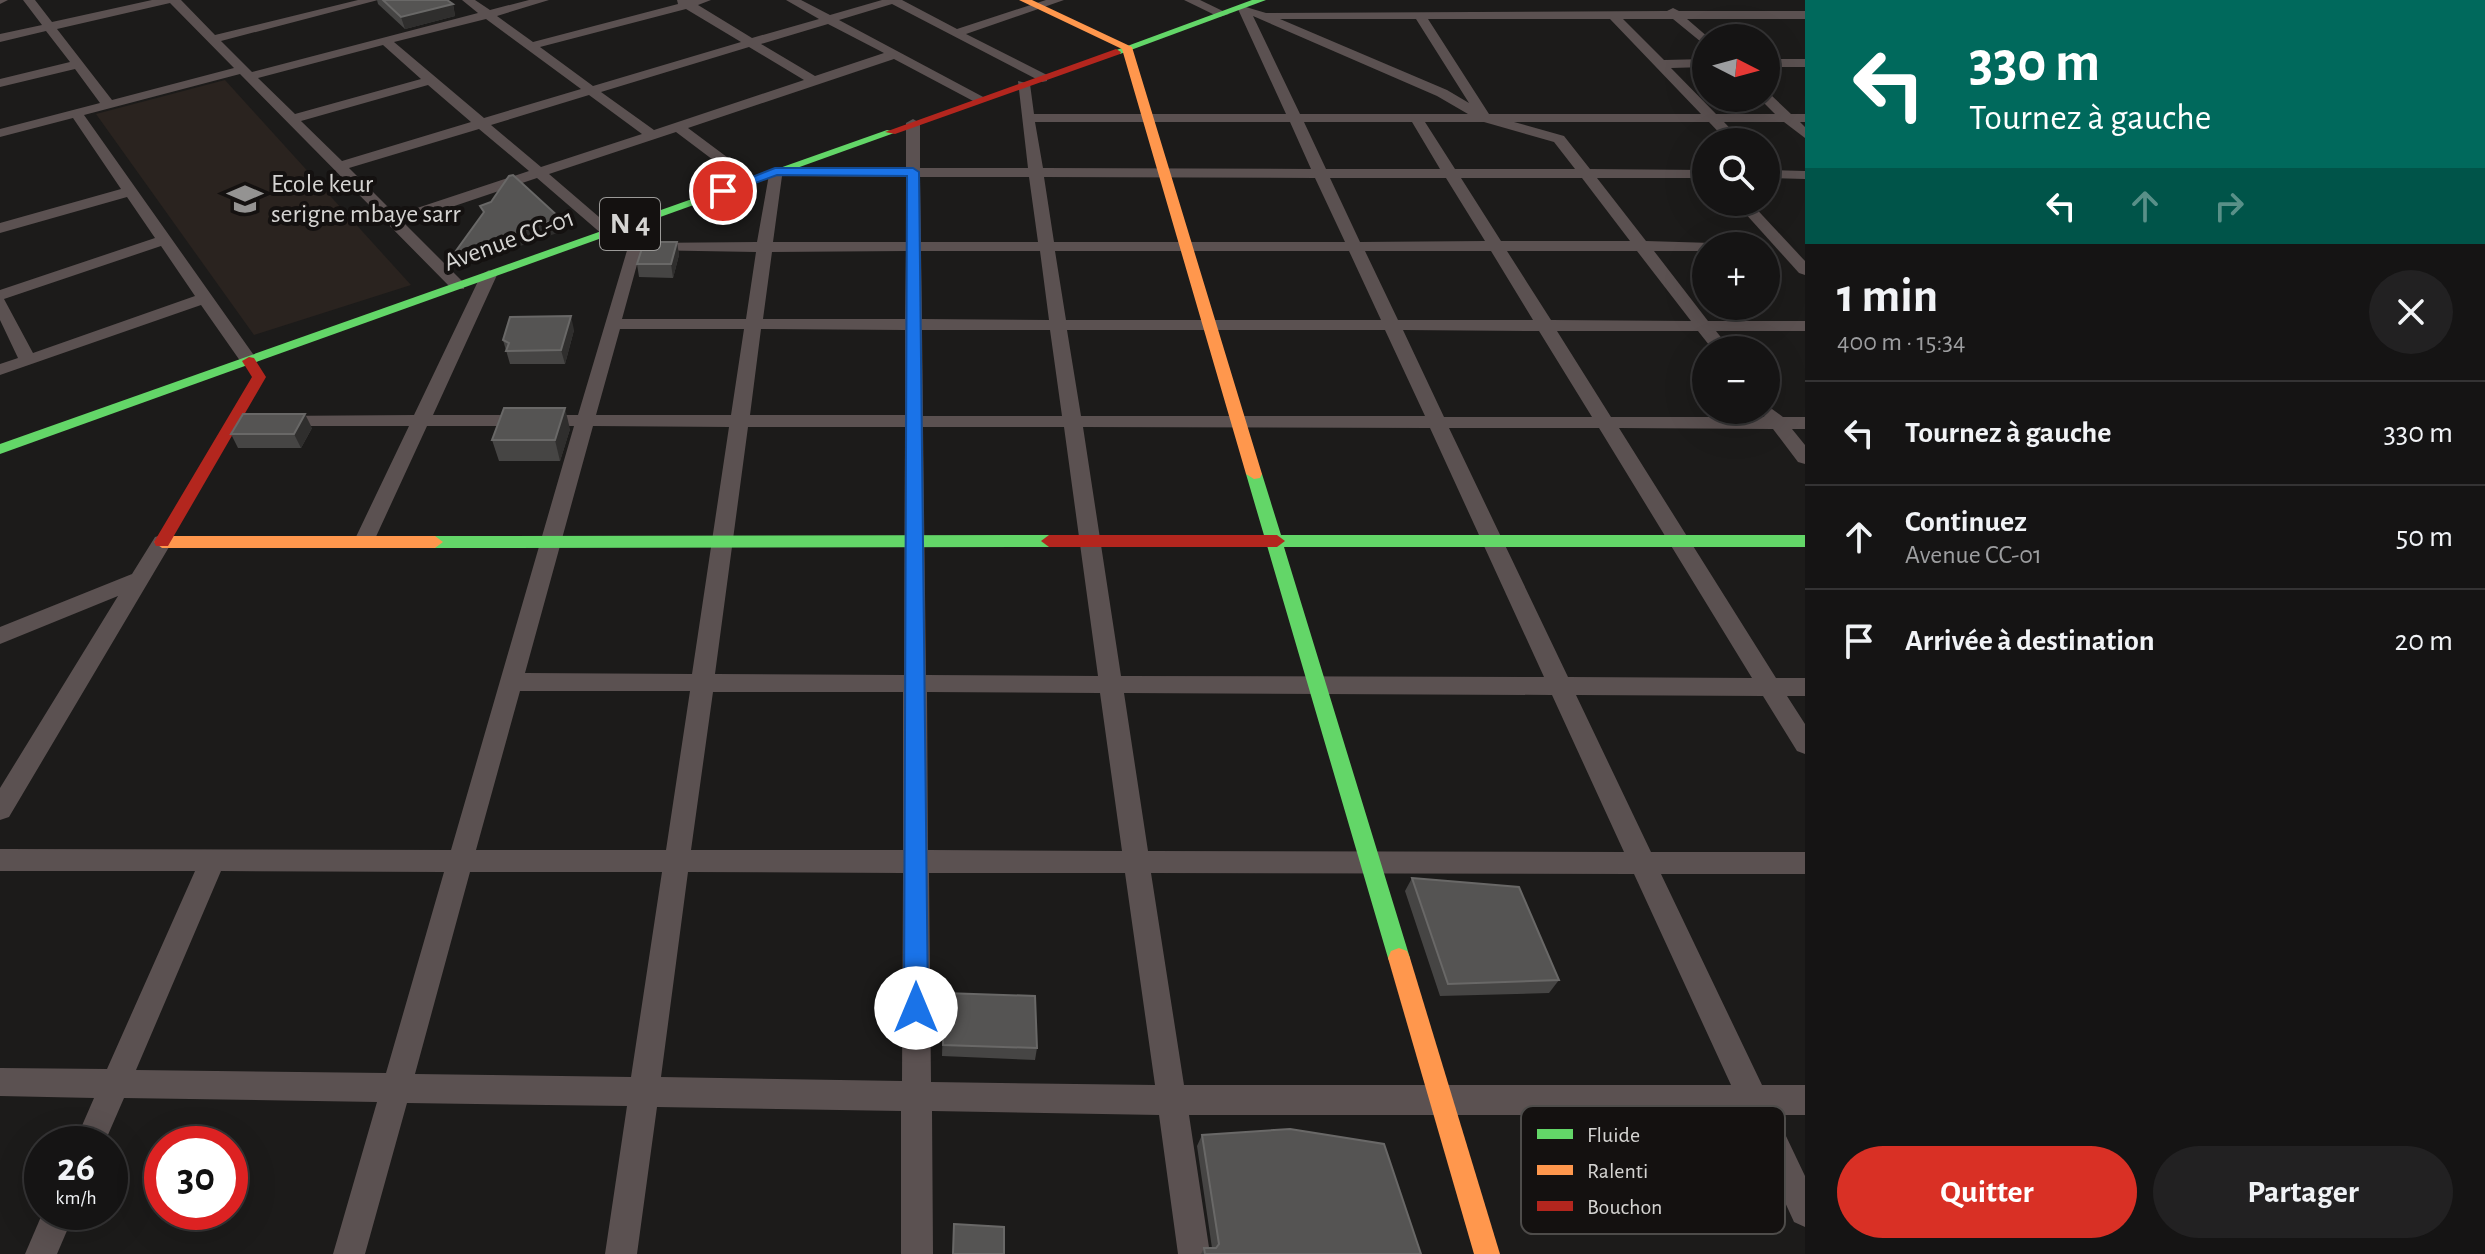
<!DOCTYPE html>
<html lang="fr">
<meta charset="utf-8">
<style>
body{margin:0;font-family:"Alegreya Sans",sans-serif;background:#222122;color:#f1f3f6;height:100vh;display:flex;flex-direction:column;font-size:30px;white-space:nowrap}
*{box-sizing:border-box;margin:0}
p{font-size:26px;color:#9d9ea0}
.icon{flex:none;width:44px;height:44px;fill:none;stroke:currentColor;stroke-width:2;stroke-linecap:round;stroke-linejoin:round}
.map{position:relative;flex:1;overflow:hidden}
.side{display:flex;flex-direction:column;background:#151414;width:680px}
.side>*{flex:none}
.guide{background:#00695c;color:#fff;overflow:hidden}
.needle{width:52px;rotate:96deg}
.buttons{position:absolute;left:1692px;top:24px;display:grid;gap:16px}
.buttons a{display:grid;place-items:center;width:88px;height:88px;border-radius:50%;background:#151414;box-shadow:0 8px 32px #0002,0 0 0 2px #343334;font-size:40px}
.speed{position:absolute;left:24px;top:1126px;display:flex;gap:16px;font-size:40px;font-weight:700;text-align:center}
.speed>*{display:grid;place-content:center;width:104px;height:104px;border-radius:50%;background:#151414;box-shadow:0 8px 32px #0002,0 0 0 2px #343334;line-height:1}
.speed small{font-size:20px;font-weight:400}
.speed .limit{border:12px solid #d22;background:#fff;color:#111}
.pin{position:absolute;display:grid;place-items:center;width:68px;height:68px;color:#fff;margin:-34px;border:4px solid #fff;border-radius:50%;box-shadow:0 2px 8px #0007}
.me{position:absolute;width:88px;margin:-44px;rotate:0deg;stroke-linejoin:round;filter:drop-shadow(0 0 6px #0008)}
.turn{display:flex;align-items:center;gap:28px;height:168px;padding:0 32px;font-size:36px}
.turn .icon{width:104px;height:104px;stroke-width:2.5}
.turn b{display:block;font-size:56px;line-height:68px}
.lanes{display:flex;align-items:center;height:76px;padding:0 32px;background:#0003;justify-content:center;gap:40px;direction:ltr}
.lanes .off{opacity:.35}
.round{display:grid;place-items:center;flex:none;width:84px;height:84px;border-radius:42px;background:#222122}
.headline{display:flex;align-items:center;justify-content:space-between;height:136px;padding:0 32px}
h1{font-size:48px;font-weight:700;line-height:60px}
.primary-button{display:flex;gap:16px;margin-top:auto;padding:16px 32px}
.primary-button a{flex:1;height:92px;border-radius:48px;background:#d93025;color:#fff;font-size:32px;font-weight:700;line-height:92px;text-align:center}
.primary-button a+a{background:#222122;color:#f1f3f6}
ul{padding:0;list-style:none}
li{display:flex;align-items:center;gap:24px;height:104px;padding:0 32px;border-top:2px solid #343334}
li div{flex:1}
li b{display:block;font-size:30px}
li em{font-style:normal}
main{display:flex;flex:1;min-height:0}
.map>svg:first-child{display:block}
.built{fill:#2a231f}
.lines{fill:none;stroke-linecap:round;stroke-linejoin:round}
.street{fill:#5b5151;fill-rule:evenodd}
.fast{fill:#63d668;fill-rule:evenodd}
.slow{fill:#ff974d;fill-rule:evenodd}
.jam{fill:#b3261e;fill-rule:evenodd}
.wall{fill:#464544}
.shaded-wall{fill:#2f2e2d}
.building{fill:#555453;stroke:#696867;stroke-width:2}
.route{fill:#1a73e8;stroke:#114b97;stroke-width:2}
.labels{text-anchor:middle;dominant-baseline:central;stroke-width:8;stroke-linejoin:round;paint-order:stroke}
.far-poi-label{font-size:26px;fill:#d5d4d2;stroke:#141110;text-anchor:start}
.far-street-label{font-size:26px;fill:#d5d4d2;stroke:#141110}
.shield{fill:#141110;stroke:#9b9a98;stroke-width:2}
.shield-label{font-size:30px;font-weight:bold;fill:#d5d4d2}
.key{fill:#141110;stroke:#4e4c4a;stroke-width:2}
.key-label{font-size:22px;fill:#d5d4d2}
</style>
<main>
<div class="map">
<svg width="1805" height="1254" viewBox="0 0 1805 1254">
<rect width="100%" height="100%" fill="#1c1b1a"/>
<polygon class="built" points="225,80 411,285 254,335 96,114"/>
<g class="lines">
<g class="street">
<polygon points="0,0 8,0 0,4"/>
<path d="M23 0H35L52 22 152 0H181L215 35 358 0H378L221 41 252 72 478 13 462 0H475L490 10 529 0H549L497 16 533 42 678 4 677 0H711L698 5 752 38 819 19 786 0H801L830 15 882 0H902L957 29 1046 0H1064L966 34 1047 75V81L1042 82 892 4 839 20 987 99 975 102 894 59 688 128 755 178V184H745L676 132 549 174 613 229V235H603L537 178 404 223 464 283V289H452L240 74 84 115 258 361 249 366 243 365 201 305 0 375V364L18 358 0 320V290L155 238 127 197 0 233V223L121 189 73 118 0 137V129L100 103 75 69 0 87V79L70 62 46 31 0 42V34L42 25ZM170 3 234 68 112 100 57 29ZM686 9 741 42 593 86 540 47ZM486 19 581 89 484 118 394 42ZM828 24 884 53 815 76 761 44ZM383 45 421 79 295 114 258 78ZM749 47 804 80 654 130 601 92ZM428 85 471 122 342 161 301 121ZM589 95 642 134 541 167 491 125ZM479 129 529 171 396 215 349 168ZM161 246 195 296 33 353 4 299Z"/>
<polygon points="1184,0 1200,0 1229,14 1219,17"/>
<path d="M1239 5 1266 13 1667 11 1673 8 1679 11H1805V19H1687L1709 38H1706V46L1673 19H1623L1664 60 1706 59V67L1671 68 1716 114H1775L1759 98 1771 95 1791 114H1805V122H1800L1805 127V138L1784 122H1724L1743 142H1728L1709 122H1514L1564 136 1590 169 1706 170V178H1597L1646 241 1712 243 1714 246H1706V251H1654L1708 321H1805V331H1716L1731 350H1713L1698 331H1557L1611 417H1764L1765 411 1772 409 1783 417H1805V429H1792L1805 445V464L1798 462 1773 429 1619 428 1776 678H1805V696H1787L1805 724V754L1797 751 1763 696 1576 695 1651 852H1805V874H1661L1762 1085H1805V1115H1776L1805 1176V1227L1794 1222 1745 1115H1189L1210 1254H1178L1159 1115 932 1111 933 1254H901V1111L657 1107 637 1254H605L627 1106 407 1103 365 1254H333L377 1102 124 1098 104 1144H74L94 1098 0 1096V1068L107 1069 195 871H0V849L451 850 574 426H427L374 541 371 546H357L354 541 409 426H278L271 424 269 420 271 416 414 415 481 275 489 270 497 275 433 415H578L637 217H647L650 220 643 243 757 242 770 169 906 168V123L913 119 920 123V168H1028L1018 81 1030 84 1034 114H1286L1237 7ZM1253 16 1437 96 1468 114H1300ZM1280 19H1416L1469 103 1447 90ZM1428 19H1610L1701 114H1489ZM1035 122H1290L1311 169 1043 168ZM1304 122H1412L1440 169H1326ZM1425 122H1484L1554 142 1575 169H1455ZM782 176 906 177V242H773ZM920 177H1029L1038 242H921ZM1044 177 1315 178 1345 242H1054ZM1330 178H1446L1485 241 1360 242ZM1461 178H1582L1630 241H1501ZM641 250 756 252 746 319H622ZM906 251 905 319H763L772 252ZM921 251H1040L1049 320 922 319ZM1055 251H1349L1381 320H1066ZM1365 251H1491L1533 320H1398ZM1507 251H1637L1691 321 1551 320ZM620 329H744L731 415H596ZM761 329 905 330V415H750ZM922 330H1050L1062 416H923ZM1067 330H1385L1425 416H1081ZM1403 330 1539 331 1592 417H1444ZM593 426 729 427 692 674 525 673ZM748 427H905L904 675 715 674ZM923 427H1064L1098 676 926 675ZM1083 427 1430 428 1544 677 1121 676ZM1449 428H1599L1752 678 1568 677ZM520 691H690L666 850H476ZM713 692H903V850H691ZM927 692 1100 693 1122 851 928 850ZM1124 693 1552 695 1624 852 1148 851ZM221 871 444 872 386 1073 136 1070ZM470 872H662L631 1077 415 1074ZM688 872 903 873 902 1081 661 1077ZM929 873H1125L1155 1085 931 1082ZM1151 873 1634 874 1731 1085H1184Z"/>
<rect x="1766" y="59" width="39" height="8"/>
<polygon points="1766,170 1805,171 1805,179 1766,178"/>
<polygon points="1735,202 1750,202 1805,261 1805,275 1799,273"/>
<polygon points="162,535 169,537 172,542 9,817 0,820 0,788 118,596 0,644 0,627 132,574 155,537"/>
<polygon points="43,1212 75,1212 57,1254 25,1254"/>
</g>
<g class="fast">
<polygon points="1252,0 1266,0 1120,54 1111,52"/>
<polygon points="887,130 897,132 0,454 0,444"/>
<polygon points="1254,469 1262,474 1281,535 1805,535 1805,547 1284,547 1410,958 1407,965 1399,968 1391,965 1388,958 1246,474"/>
<polygon points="1049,535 1057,541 1049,547 435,548 427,542 435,536"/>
</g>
<g class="slow">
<polygon points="1019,0 1032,0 1132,47 1262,474 1260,478 1254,479 1246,474 1122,49"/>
<polygon points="162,536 435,536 443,542 435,548 162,548 154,542"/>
<polygon points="1399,948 1407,951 1410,958 1500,1254 1474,1254 1388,958 1391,951"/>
</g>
<g class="jam">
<polygon points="1116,49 1121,52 1120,54 895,134 885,132"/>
<polygon points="249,357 254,358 266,377 168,546 156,546 154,542 252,377 242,361"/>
<polygon points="1049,535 1277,535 1285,541 1277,547 1049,547 1041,541"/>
</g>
</g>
<g class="wall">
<polygon points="377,0 447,0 453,4 455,16 405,29 378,4"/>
<polygon points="677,242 679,255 673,278 639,277 637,264"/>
<polygon points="574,330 565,364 510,364 503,340"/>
<polygon points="312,428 301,448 238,448 231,434"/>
<polygon points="570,429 560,461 499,461 492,440"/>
<polygon points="1412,878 1559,980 1549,993 1440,996 1405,891"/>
<polygon points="944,993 1037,1048 1035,1060 942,1056"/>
<polygon points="1202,1135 1421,1254 1201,1254 1204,1248 1212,1248 1197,1146"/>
</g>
<g class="shaded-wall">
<polygon points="453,4 455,16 405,29 401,17"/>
<polygon points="560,218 563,231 457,268 453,255"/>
<polygon points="677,242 679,255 673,278 671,264"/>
<polygon points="571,316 574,330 565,364 561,350"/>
<polygon points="565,408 570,429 560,461 555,440"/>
<polygon points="305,414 312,428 301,448 294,434"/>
</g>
<g class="building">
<polygon points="383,0 447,0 453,4 401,17"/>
<polygon points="513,175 560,218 453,255 484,212 480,206 491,202 509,176"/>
<polygon points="644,242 677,242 671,264 637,264"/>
<polygon points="571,316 561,350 506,351 509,343 503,340 510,317"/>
<polygon points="504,408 565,408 555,440 492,440"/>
<polygon points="243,414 305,414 294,434 231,434"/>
<polygon points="1412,878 1519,887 1559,980 1448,984"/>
<polygon points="944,993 1035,996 1037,1048 943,1045"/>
<polygon points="1290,1129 1384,1144 1421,1254 1205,1254 1204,1248 1216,1248 1219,1244 1202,1135"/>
<polygon points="954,1224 1004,1227 1004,1254 953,1254"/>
</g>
<polygon class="route" points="913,168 919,172 928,1008 924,1016 916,1019 908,1016 904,1008 907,176 777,175 728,193 717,191 775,168"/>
<defs>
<g id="school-bare" transform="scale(2.76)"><path d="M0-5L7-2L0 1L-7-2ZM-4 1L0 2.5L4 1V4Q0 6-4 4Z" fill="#949392" stroke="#141110" stroke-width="2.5" paint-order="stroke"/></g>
</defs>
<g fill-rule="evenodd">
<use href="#school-bare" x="245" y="199"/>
</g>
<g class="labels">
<g class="far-poi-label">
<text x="271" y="184">Ecole keur<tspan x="271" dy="30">serigne mbaye sarr</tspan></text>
</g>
<g class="far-street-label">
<text transform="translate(509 240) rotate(-20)">Avenue CC-01</text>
</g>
<rect class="shield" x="600" y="198" width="60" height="52" rx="6"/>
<g class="shield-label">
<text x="630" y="224">N 4</text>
</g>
</g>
<rect x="1521" y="1106" width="264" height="128" rx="12" class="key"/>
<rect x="1537" y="1129" width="36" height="10" fill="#63d668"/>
<rect x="1537" y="1165" width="36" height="10" fill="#ff974d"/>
<rect x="1537" y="1201" width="36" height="10" fill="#b3261e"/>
<g class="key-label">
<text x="1587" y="1142">Fluide</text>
<text x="1587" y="1178">Ralenti</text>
<text x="1587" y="1214">Bouchon</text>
</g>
</svg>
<div class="buttons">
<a><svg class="needle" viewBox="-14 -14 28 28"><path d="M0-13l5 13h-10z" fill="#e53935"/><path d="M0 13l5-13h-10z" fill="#9d9ea0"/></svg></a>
<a><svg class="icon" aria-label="search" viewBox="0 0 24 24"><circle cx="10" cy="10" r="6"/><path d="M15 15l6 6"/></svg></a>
<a>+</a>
<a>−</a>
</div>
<div class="speed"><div>26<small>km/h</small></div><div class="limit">30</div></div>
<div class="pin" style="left:723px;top:191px;background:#d93025"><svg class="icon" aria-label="arrive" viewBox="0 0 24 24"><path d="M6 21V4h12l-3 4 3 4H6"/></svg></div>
<svg class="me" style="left:916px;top:1008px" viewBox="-20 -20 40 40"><circle r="19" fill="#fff"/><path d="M0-13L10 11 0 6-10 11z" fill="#1a73e8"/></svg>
</div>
<section class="side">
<div class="guide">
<div class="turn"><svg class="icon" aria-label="left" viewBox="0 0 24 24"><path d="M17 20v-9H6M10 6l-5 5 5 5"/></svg><div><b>330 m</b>Tournez à gauche</div></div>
<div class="lanes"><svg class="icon" aria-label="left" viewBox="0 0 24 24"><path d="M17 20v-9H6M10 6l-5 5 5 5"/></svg><svg class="icon off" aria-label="ahead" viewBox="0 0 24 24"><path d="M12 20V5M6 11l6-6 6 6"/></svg><svg class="icon off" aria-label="right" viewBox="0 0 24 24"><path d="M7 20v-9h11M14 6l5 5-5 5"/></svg></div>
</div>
<div class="headline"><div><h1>1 min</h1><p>400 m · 15:34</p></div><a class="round"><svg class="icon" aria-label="close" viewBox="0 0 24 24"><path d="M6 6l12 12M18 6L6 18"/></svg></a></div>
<ul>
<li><svg class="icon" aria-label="left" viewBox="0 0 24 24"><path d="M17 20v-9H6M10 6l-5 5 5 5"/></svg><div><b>Tournez à gauche</b></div><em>330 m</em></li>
<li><svg class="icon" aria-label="ahead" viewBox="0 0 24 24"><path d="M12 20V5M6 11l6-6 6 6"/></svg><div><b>Continuez</b><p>Avenue CC-01</p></div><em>50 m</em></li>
<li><svg class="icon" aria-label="arrive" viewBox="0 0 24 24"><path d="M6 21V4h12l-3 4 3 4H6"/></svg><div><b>Arrivée à destination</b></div><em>20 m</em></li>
</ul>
<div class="primary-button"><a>Quitter</a><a>Partager</a></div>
</section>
</main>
